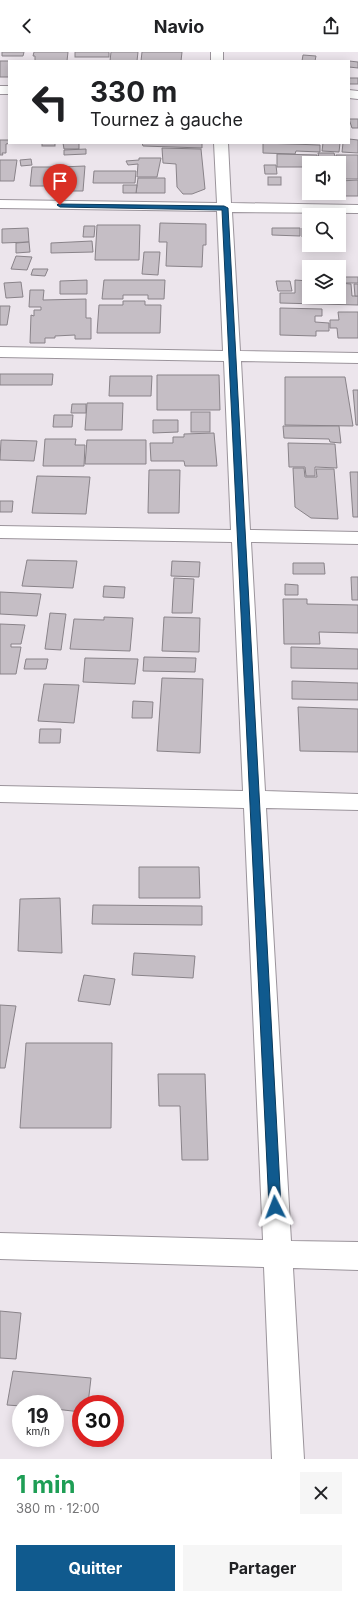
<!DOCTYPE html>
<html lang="fr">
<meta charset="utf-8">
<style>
body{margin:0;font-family:Inter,sans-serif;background:#f6f6f6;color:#202124;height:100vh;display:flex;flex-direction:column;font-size:15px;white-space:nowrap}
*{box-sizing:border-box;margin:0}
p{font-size:13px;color:#757577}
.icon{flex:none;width:22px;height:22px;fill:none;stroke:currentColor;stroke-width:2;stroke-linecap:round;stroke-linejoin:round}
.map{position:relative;height:1407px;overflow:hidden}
.side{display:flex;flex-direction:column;background:#fff;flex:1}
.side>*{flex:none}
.hud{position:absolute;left:8px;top:8px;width:342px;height:84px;border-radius:0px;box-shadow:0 2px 10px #0003;background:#fff;color:#202124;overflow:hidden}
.tools{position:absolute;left:302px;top:104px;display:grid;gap:8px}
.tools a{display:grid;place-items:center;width:44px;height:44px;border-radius:0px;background:#fff;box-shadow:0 2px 10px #0003;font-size:20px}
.speed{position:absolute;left:12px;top:1343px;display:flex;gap:8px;font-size:20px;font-weight:700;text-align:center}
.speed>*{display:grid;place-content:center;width:52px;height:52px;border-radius:50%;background:#fff;box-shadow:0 2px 10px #0003;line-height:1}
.speed small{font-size:10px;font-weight:400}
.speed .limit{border:6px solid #d22;background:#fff;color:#111}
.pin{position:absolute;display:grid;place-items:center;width:34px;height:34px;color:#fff;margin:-41px -17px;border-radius:50% 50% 50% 0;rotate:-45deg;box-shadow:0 0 4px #0007}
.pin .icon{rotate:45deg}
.me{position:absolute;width:44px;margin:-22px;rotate:357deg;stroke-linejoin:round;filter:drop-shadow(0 0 3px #0008)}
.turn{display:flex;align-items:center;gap:14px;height:84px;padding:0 16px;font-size:18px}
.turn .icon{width:52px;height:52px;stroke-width:2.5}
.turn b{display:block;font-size:28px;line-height:34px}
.round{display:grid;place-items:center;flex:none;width:42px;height:42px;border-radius:0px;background:#f6f6f6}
.headline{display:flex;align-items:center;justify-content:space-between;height:68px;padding:0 16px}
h1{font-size:24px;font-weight:700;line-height:30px;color:#1e9e55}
.action{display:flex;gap:8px;margin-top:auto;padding:8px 16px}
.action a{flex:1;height:46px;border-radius:0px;background:#105a8e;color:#fff;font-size:16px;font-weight:700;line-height:46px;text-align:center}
.action a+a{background:#f6f6f6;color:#202124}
header{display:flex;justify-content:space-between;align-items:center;height:52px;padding:0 16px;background:#fff;font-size:18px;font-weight:700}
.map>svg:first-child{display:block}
.building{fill:#c5bec5;stroke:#898389}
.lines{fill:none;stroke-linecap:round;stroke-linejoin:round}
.minor-casing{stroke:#9b949b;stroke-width:2}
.minor{fill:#fff;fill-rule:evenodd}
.route{fill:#105a8e;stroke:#0a3a5c}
</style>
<header><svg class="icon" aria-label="back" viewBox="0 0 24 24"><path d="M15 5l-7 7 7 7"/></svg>Navio<svg class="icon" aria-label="share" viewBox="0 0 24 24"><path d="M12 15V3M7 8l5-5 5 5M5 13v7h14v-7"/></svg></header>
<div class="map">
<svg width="358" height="1407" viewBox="0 0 358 1407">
<rect width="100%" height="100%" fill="#ece5ec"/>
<g class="building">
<polygon points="2,0 24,0 23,4 2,4"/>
<polygon points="34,0 68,0 67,9 35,9 35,4 33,4"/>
<rect x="75" y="0" width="34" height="5"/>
<polygon points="111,0 138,0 137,9 110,9"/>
<polygon points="142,0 182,0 181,9 141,9"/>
<polygon points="303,3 316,4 315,9 302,9"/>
<polygon points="0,9 10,9 9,9 9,25 0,25"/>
<polygon points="349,9 358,10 358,16 349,15"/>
<rect x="349" y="26" width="9" height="6"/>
<polygon points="349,67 358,67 358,76 352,76"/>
<polygon points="349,87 358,88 358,101 342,100 343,91 349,91"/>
<polygon points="0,88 9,88 9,91 11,91 6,92 6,101 2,101 3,103 0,103"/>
<rect x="42" y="91" width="13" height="3"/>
<polygon points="63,91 79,91 79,97 64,97"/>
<polygon points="142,91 202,91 202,96 143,94"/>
<polygon points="263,91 320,93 320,100 296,99 295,102 263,101"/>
<polygon points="323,91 340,91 339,100 322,99"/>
<polygon points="162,96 201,97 205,137 192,142 183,142 177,135 176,112 163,111"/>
<polygon points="86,97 86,102 64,103 64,98"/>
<polygon points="318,101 334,101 337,111 320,111"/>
<polygon points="277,102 317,103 318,111 309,111 309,115 277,115"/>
<polygon points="336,103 358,103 358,127 341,127"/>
<polygon points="139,106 161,106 157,125 137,125 138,112 128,113 126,109 139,108"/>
<polygon points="31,107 32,113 21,114 20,108"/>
<polygon points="0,108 17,108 14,129 0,129"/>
<polygon points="264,113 276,113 277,122 265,122"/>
<polygon points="85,114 83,139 58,139 61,115"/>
<polygon points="32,115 56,115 54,134 30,134"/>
<polygon points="94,119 136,119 135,131 93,131"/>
<rect x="268" y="125" width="13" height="8"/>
<polygon points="138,126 165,126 165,141 136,141"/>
<polygon points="358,128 358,144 343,144 340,129"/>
<polygon points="123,133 137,133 136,141 123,141"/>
<polygon points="160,171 206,172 206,193 203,193 202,215 166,214 167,190 159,190"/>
<polygon points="97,173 140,173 139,208 95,208"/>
<polygon points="84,174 95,174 94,185 83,185"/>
<polygon points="28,176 29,190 2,191 2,177"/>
<polygon points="272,176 300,176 300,184 272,183"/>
<polygon points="302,176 309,177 309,186 302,185"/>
<polygon points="339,177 345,178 345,187 339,186"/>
<polygon points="92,189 93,200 51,201 51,191"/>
<polygon points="29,190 30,200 16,201 16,191"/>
<polygon points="144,200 160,200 158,223 142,222"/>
<polygon points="16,204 32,205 27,218 11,217"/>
<polygon points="33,217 48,217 45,224 31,223"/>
<rect x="339" y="225" width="19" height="6"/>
<polygon points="87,228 87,242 60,242 60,229"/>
<polygon points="104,228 165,228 164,247 148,247 148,243 123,243 123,247 102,247"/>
<polygon points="295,228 309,229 309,245 339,245 339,231 351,232 352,244 358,244 358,253 280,251 280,241 295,241"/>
<polygon points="276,229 290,229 292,239 278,239"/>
<polygon points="21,230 23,245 6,246 4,231"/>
<polygon points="354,232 358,232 358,244 355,244"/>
<polygon points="30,238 44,238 43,248 86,247 86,266 91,266 91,287 75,287 75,283 55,284 55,286 45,286 45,291 30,291 31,263 34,264 34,258 41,258 41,255 29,255"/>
<polygon points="123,249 145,249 145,253 161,253 160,281 97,281 99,253 123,253"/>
<polygon points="0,254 10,254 7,273 0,273"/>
<polygon points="280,256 322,257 322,264 315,264 315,270 329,271 329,279 316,279 316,284 280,283"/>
<polygon points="338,260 358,260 358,286 338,286 337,276 330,276 330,268 339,268"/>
<polygon points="0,322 53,322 52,333 0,333"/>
<polygon points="157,323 219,323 220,358 157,358"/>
<polygon points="110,324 152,324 151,344 109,344"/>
<polygon points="285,325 345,325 353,374 285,373"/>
<polygon points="353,338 358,338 358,373 356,373"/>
<polygon points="87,351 123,351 122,378 85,378"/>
<polygon points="72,352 86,352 86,361 71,361"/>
<rect x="191" y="360" width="19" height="20"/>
<polygon points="54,363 73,363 72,375 53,375"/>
<polygon points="153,368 178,368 178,380 153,381"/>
<polygon points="283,374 339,374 341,391 330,390 329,387 284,386"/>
<polygon points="214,381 217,414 185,414 184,409 151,409 150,391 173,391 173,385 184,385 184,382"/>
<polygon points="45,387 76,387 75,393 85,393 84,414 43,414"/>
<polygon points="1,388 37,389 34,409 0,408"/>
<polygon points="87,388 146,388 146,412 85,412"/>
<polygon points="288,391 335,392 337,416 315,415 315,424 306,424 305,415 289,415"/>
<polygon points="293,416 304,416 305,425 317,425 316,417 334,417 338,467 311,466 295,455"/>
<polygon points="149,418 180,418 179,461 148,461"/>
<polygon points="350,420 358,420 358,465 353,465"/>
<polygon points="37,424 90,425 86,462 32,461"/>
<polygon points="0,449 13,449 12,460 0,460"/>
<polygon points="27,508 77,509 73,536 22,534"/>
<polygon points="172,509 200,510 199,525 171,524"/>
<polygon points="293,511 324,511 325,522 293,522"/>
<polygon points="351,525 358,525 358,548 352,548"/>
<polygon points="174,526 194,527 192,561 172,561"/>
<polygon points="285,532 298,533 298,543 285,543"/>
<polygon points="104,534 125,535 124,546 103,545"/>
<polygon points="0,540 41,542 37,564 0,562"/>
<polygon points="283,547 307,547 307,552 358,553 358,581 319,580 320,592 284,592"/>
<polygon points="50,561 66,562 61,598 45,597"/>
<polygon points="104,565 133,566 130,599 70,597 74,567 104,568"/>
<polygon points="164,565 200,566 199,600 162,599"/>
<polygon points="0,572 25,573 21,592 11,592 11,595 21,595 16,622 0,622"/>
<polygon points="291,595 358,597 358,617 291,616"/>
<polygon points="144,605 196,606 195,620 143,619"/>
<polygon points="85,606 138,607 135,632 83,630"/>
<polygon points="26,607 48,607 46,617 24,617"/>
<polygon points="162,626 203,627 200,701 157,699"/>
<polygon points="292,629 358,631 358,648 292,647"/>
<polygon points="44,632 79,633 74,671 38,669"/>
<polygon points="133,649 153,650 152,666 132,666"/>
<polygon points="298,655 358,657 358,700 300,699"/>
<polygon points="40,677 61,677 60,691 39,691"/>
<polygon points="139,815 199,815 200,846 139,846"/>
<polygon points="60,846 62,901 18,899 20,847"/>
<polygon points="93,853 202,854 202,873 92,872"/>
<polygon points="134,901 195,904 193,926 132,923"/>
<polygon points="84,923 115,927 110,953 78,949"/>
<polygon points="0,953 16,954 5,1016 0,1016"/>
<polygon points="26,991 112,991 111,1076 20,1076"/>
<polygon points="158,1022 205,1022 208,1108 182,1108 180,1054 159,1054"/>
<polygon points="0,1259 21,1261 16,1307 0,1306"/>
<polygon points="13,1319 91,1326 88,1352 81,1352 81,1360 55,1357 55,1352 21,1352 21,1354 7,1353"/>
</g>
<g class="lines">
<g class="minor-casing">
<g id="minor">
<rect x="211" y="0" width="12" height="9"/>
<rect x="0" y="34" width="9" height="8"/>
<polygon points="349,38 358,39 358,47 349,46"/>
<polygon points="214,91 228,91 231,151 358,153 358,161 232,160 240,299 358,301 358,311 241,309 250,478 358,480 358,492 251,490 265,739 358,742 358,758 266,756 291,1189 358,1190 358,1218 293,1216 304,1407 272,1407 264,1215 0,1207 0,1181 263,1188 244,756 0,750 0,734 243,739 232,490 0,486 0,474 231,478 224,309 0,305 0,295 223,299 217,159 0,156 0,148 217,151"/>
</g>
</g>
<use href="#minor" class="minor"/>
</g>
<polygon class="route" points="58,152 224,154 228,156 281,1155 279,1159 275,1160 271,1159 269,1155 222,158 60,155 57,153"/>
</svg>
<div class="tools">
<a><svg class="icon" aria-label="sound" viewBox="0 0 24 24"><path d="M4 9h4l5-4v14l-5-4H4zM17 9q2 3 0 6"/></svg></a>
<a><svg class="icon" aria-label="search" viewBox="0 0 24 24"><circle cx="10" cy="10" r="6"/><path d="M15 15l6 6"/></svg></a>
<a><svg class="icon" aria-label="layers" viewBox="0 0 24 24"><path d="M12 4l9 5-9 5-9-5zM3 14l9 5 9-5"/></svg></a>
</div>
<div class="speed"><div>19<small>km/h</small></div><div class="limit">30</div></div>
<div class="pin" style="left:60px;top:153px;background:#d93025"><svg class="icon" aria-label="arrive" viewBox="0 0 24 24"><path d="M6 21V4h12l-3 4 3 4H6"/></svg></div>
<svg class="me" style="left:275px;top:1155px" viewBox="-20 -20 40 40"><path d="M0-17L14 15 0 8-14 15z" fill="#105a8e" stroke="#fff" stroke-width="4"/></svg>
<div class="hud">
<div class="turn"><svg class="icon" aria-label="left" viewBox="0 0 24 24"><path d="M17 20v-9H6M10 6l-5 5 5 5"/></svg><div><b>330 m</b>Tournez à gauche</div></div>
</div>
</div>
<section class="side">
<div class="headline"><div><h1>1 min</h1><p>380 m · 12:00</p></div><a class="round"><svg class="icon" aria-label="close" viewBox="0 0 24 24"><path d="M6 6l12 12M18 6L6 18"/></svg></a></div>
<div class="action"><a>Quitter</a><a>Partager</a></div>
</section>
